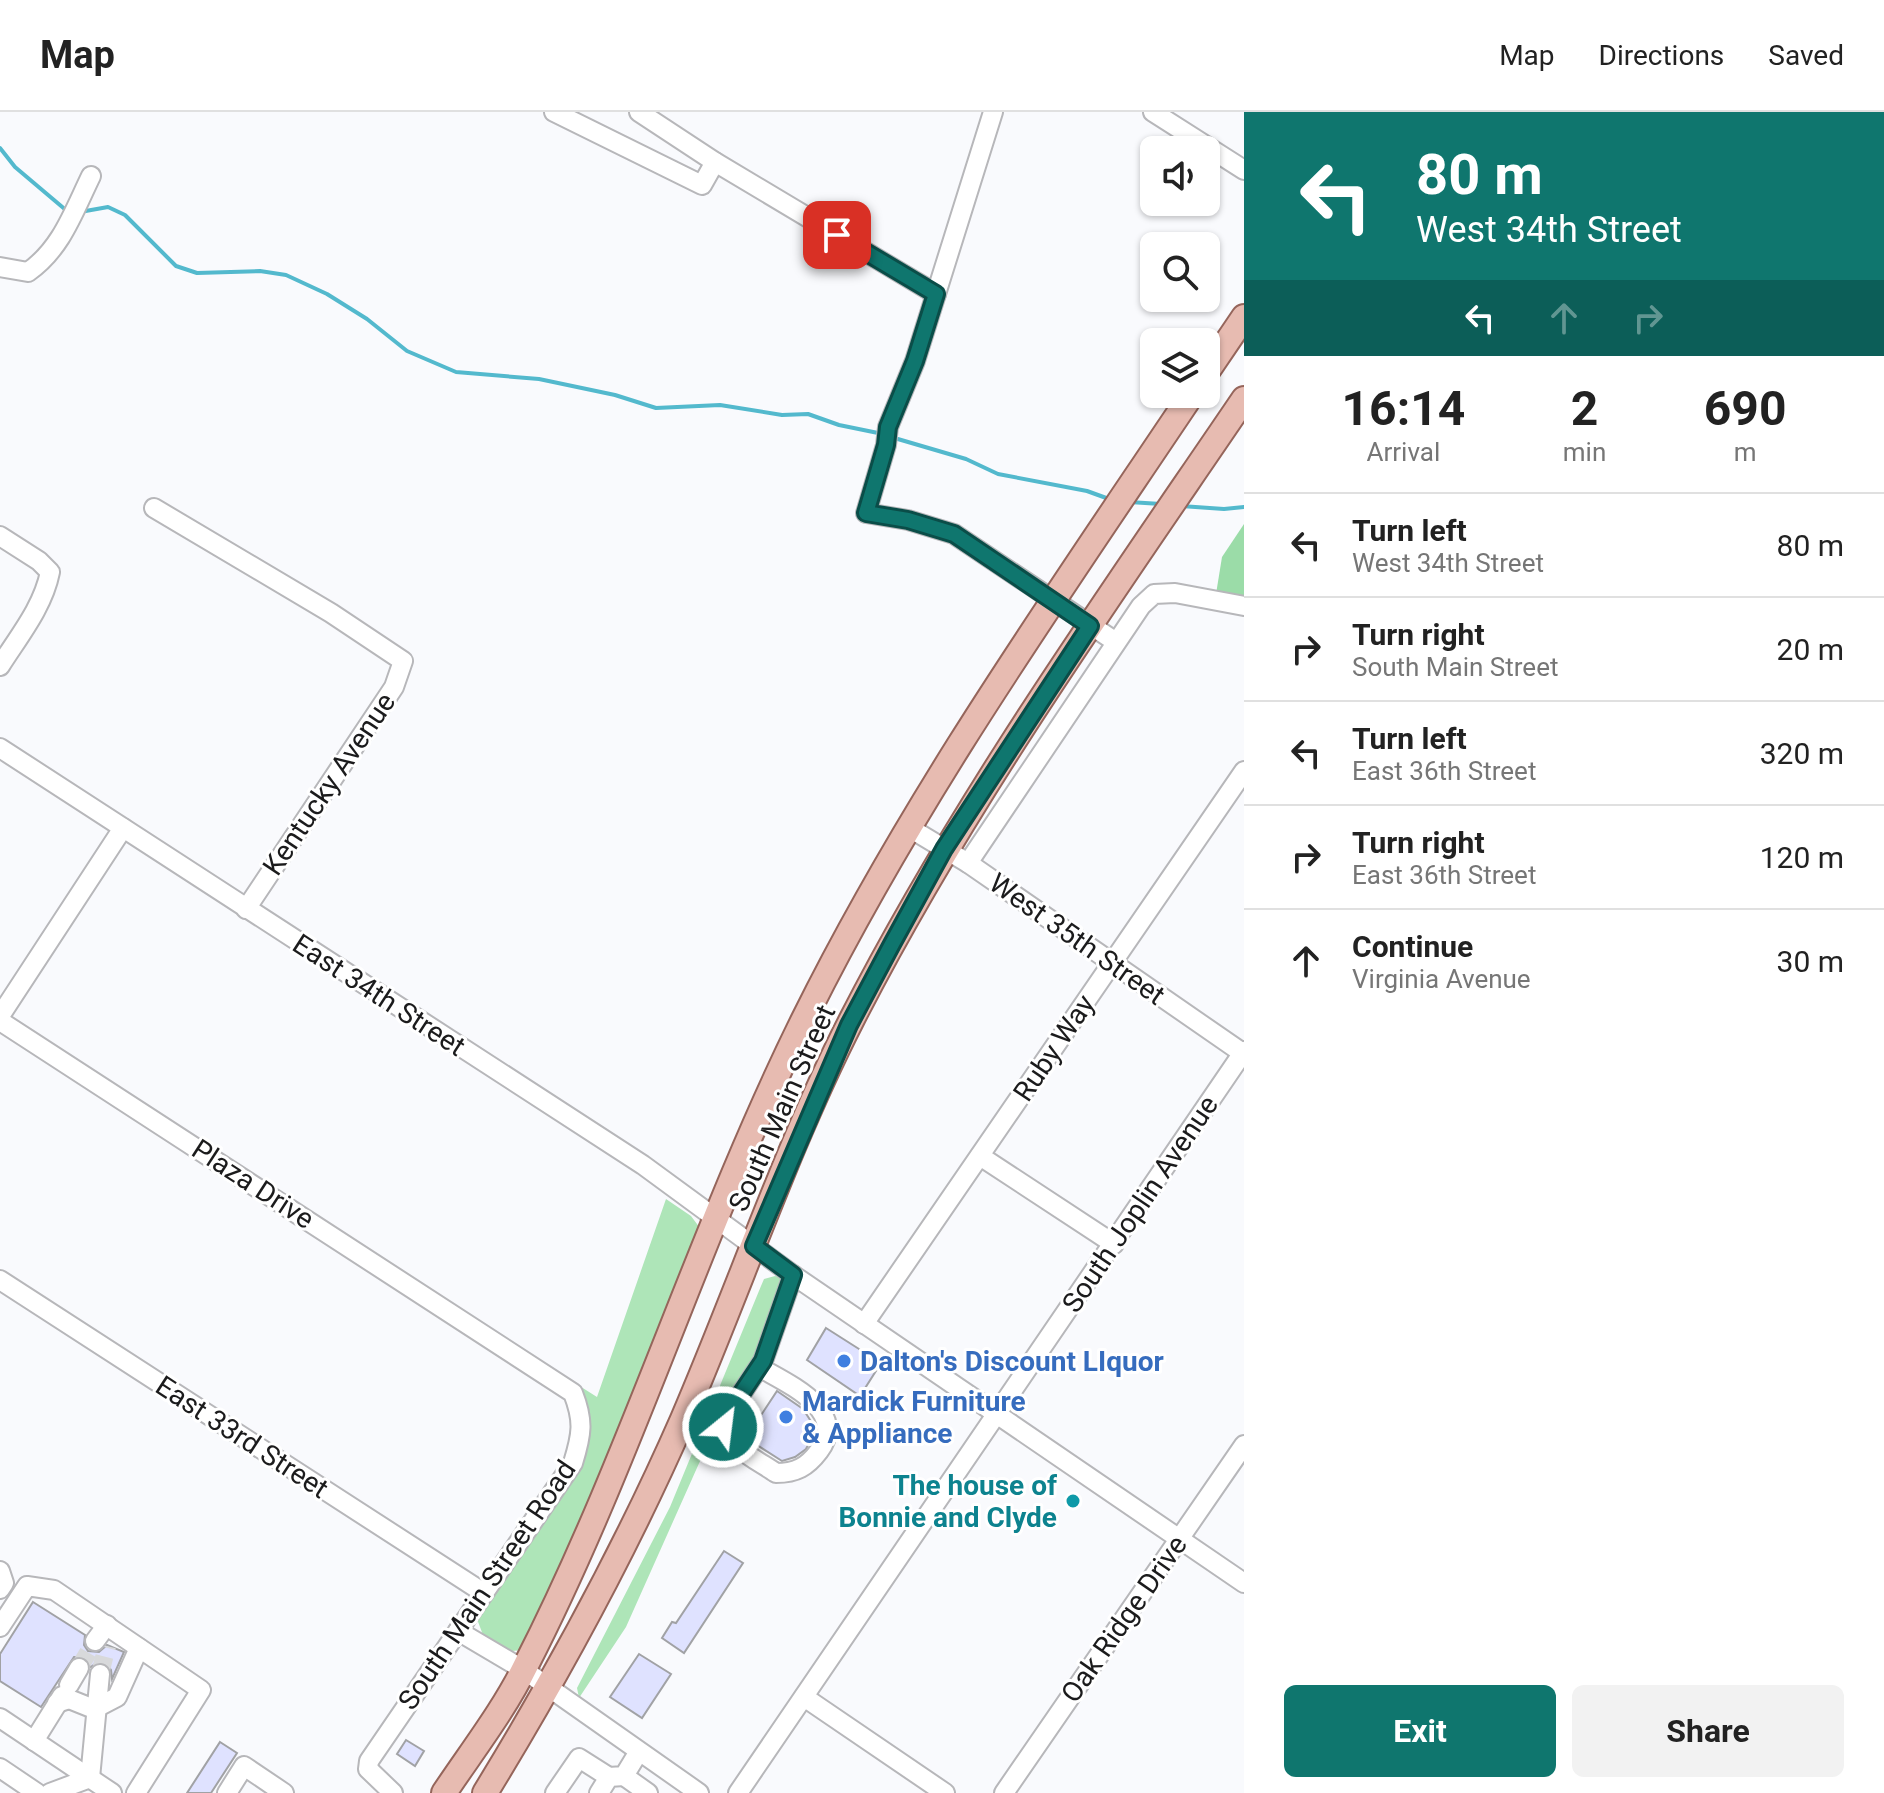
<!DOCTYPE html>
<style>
body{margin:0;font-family:Roboto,sans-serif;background:#f2f2f2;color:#222;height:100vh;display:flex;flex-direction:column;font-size:30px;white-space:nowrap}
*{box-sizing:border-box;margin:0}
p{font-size:26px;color:#767676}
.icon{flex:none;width:44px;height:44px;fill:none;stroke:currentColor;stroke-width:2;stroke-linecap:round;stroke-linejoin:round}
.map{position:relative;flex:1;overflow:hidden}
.details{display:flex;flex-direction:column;background:#fff;width:640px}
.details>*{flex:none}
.guide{background:#0f766e;color:#fff;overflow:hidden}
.tools{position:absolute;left:1140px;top:24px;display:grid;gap:16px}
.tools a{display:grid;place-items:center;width:80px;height:80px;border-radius:12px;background:#fff;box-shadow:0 2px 6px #0004;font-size:40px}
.pin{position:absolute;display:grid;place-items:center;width:68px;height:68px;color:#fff;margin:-34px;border-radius:16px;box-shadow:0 4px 12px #0006}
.me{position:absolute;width:88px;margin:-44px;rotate:29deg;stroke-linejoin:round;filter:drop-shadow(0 0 6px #0008)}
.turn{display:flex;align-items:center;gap:28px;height:168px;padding:0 40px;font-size:36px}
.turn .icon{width:104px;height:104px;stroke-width:2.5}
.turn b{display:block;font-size:56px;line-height:68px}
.lanes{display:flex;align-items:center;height:76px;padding:0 40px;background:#0003;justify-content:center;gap:40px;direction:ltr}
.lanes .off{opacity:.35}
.eta{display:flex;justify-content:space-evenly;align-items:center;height:136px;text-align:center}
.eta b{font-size:48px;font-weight:700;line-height:56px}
.cta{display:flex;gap:16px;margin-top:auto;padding:16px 40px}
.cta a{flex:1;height:92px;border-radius:12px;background:#0f766e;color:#fff;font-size:32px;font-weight:700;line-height:92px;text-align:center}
.cta a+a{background:#f2f2f2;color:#222}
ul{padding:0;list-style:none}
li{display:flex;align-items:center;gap:24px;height:104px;padding:0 40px;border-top:2px solid #e0e0e0}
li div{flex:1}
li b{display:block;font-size:30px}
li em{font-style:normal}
header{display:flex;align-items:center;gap:48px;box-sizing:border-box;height:112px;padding:0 40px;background:#fff;border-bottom:2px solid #e0e0e0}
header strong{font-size:38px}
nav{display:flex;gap:44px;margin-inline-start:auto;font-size:28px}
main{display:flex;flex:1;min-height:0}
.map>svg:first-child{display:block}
.green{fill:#aee5b8}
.forest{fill:#9bdca8}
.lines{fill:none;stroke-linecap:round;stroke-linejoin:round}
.stream{stroke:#53b9cd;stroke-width:4}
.building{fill:#dfe2ff;stroke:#a1a2a5;stroke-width:2}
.minor-tunnel{stroke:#d8d9db;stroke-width:18;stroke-dasharray:18 9;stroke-linecap:butt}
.minor-casing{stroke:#b7b7ba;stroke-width:22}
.major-casing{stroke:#95655b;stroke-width:28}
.minor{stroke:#fff;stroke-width:18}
.major{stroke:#e7bbb1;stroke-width:24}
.route-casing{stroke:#0a4d48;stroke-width:20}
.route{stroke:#0f766e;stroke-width:14}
.shop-dot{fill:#3f7fe0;stroke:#fff;stroke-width:3}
.culture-dot{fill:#0f9aa8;stroke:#fff;stroke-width:3}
.labels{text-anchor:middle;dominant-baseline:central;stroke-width:6;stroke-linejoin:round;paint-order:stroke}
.street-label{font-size:28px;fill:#1b1b1c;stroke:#fff}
.shop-label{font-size:28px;font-weight:bold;fill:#366cbe;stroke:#fff;text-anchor:start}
.culture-label{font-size:28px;font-weight:bold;fill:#0d838f;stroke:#fff;text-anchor:end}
</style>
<header>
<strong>Map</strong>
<nav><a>Map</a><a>Directions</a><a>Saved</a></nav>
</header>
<main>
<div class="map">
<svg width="1244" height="1681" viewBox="0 0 1244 1681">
<rect width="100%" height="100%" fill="#f9fafd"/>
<g class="green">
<polygon points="666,1087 691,1104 700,1116 574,1438 525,1538 511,1539 483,1523 477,1507 588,1327 590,1301 578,1273 597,1285"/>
<polygon points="775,1164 785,1166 757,1250 717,1311 626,1515 579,1586 577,1576 670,1395 761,1174 764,1167"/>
</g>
<polygon class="forest" points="1244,412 1244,487 1216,482 1222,445"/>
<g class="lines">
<g class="stream">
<polyline points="0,36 15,55 67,99"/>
<polyline points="80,100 108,95 125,103 176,154 197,161 260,159 286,163 327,182 367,207 407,239 456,260 539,267 615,283 656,296 720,293 782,303 808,302 839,313 883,322"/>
<polyline points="891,325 966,347 998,362 1087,379 1109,387"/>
<polyline points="1129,390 1161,392"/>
<polyline points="1181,394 1224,397 1244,395"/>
</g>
</g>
<g class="building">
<polygon points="826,1216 881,1251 860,1284 807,1248"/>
<polygon points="777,1279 803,1297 814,1314 814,1321 806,1337 795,1345 782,1349 746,1326"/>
<polygon points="724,1439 743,1451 684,1541 662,1526 672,1510 676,1511"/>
<polygon points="33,1490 85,1523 84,1533 88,1539 99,1540 107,1533 124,1540 112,1567 111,1558 106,1552 96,1551 91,1555 84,1545 74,1545 41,1595 0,1569 0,1542"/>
<polygon points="639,1542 671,1562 642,1606 610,1585"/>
<polygon points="406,1628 424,1639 415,1654 397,1642"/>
<polygon points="220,1630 237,1641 211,1681 187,1681"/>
</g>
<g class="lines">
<g class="minor-tunnel">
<polyline points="79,1556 95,1529"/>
<polyline points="100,1562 107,1534"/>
</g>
<g class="minor-casing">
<g id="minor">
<polyline points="554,0 702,73 715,50"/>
<polyline points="639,0 715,50 936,182"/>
<polyline points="993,0 915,249 888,315 886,333 866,401 908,408 954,422 1116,530"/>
<polyline points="1153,0 1244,58"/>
<path d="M0 155 28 160C61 137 73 101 91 64"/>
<polyline points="154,396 331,501 403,549 394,575 246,797"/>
<path d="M0 424 39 449 50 460C43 495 19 524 0 554"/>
<polyline points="0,636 643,1053 793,1163 1244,1471"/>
<polyline points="908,715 968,751 1244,942"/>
<polyline points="968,751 1141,494 1154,482 1175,481 1244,494"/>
<polyline points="0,904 123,716"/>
<path d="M0 909 573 1281C584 1309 582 1322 573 1351L369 1649 368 1657 393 1681"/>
<polyline points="980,1044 1114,1132"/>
<polyline points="0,1168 484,1481"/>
<polyline points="864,1212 1244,659"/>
<path d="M759 1255C788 1272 849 1298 819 1339 807 1355 796 1361 776 1361 759 1349 722 1332 723 1309L763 1249 793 1163"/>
<polyline points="0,1459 4,1471 0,1477"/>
<polyline points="0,1515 27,1474 54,1478 201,1578 136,1681"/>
<polyline points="458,1519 524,1558 699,1681"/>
<polyline points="95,1529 107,1513"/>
<polyline points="69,1573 79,1556"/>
<polyline points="804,1585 945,1681"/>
<polyline points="57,1591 69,1587 94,1597 117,1585 139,1536"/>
<polyline points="0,1606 112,1681"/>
<polyline points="34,1629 62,1584"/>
<polyline points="0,1656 37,1681"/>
<polyline points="624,1664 648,1681"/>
<polyline points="50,1681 90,1666 100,1562"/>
<polyline points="227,1681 244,1654 284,1681"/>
<polyline points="555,1681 579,1646 609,1665"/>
<polyline points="599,1681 609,1665 624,1664 638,1641"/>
<polyline points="738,1681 1244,939"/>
<polyline points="1004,1681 1244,1333"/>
</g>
</g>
<g class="major-casing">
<g id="major">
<polyline points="1206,261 1244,205"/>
<path d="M444 1681C472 1639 504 1598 526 1553 633 1344 700 1117 804 907 913 687 1056 485 1192 282"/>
<path d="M485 1681C559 1560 626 1437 683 1307 740 1175 786 1036 851 909 963 690 1106 490 1244 287"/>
</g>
</g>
<use href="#minor" class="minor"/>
<use href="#major" class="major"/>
</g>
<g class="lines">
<g class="route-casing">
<polyline id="route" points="723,1315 723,1309 763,1249 793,1163 754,1134 849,913 892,832 944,737 1090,514 954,422 908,408 866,401 886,333 888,315 915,249 936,182 837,123"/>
</g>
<use href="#route" class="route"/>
</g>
<g class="shop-dot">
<circle cx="844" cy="1249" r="8"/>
<circle cx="786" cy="1305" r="8"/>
</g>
<circle class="culture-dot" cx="1073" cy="1389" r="8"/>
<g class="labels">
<g class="street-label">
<text transform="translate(329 672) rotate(-56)">Kentucky Avenue</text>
<text transform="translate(1077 827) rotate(35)">West 35th Street</text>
<text transform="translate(379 883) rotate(33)">East 34th Street</text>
<text transform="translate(1054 936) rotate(-56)">Ruby Way</text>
<text transform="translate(782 996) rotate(-66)">South Main Street</text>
<text transform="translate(253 1072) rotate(33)">Plaza Drive</text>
<text transform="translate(1140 1092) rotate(-56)">South Joplin Avenue</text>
<text transform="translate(242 1325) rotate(33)">East 33rd Street</text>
<text transform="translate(487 1473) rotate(-56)">South Main Street Road</text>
<text transform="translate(1124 1507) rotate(-55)">Oak Ridge Drive</text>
</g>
<g class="shop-label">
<text x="860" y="1249">Dalton's Discount LIquor</text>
<text x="802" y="1289">Mardick Furniture<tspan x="802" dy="32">&amp; Appliance</tspan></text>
</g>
<g class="culture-label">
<text x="1057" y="1373">The house of<tspan x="1057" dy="32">Bonnie and Clyde</tspan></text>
</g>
</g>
</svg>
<div class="tools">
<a><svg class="icon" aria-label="sound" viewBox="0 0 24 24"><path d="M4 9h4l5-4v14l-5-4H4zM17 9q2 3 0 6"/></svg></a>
<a><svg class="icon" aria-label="search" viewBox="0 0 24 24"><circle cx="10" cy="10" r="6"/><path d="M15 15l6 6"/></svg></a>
<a><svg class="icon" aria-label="layers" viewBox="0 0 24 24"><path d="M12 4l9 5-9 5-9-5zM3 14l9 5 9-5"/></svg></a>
</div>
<div class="pin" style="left:837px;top:123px;background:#d93025"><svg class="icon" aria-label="arrive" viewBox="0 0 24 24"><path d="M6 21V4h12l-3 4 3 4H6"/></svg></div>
<svg class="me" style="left:723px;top:1315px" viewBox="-20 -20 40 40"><circle r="17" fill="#0f766e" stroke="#fff" stroke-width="3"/><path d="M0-11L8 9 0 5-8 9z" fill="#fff"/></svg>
</div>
<section class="details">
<div class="guide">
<div class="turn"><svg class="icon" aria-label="left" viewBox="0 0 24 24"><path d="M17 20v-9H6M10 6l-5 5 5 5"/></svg><div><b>80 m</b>West 34th Street</div></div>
<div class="lanes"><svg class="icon" aria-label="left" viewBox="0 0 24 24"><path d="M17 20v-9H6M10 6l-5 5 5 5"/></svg><svg class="icon off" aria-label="ahead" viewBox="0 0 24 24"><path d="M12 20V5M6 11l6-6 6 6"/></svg><svg class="icon off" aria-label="right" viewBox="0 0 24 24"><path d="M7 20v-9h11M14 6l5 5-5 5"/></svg></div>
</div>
<div class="eta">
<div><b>16:14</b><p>Arrival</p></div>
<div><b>2</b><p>min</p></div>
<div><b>690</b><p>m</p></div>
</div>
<ul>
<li><svg class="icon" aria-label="left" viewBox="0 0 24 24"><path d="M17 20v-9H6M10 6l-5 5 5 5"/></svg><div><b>Turn left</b><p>West 34th Street</p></div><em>80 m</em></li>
<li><svg class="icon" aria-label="right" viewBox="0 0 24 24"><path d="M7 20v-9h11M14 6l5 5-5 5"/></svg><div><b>Turn right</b><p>South Main Street</p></div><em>20 m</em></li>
<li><svg class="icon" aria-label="left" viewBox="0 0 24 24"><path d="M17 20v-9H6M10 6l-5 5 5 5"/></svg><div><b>Turn left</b><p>East 36th Street</p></div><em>320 m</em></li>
<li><svg class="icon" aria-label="right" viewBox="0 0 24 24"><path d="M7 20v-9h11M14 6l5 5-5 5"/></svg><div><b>Turn right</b><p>East 36th Street</p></div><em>120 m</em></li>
<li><svg class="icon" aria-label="ahead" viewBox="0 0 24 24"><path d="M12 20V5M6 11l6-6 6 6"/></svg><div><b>Continue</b><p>Virginia Avenue</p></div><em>30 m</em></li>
</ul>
<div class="cta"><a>Exit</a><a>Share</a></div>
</section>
</main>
